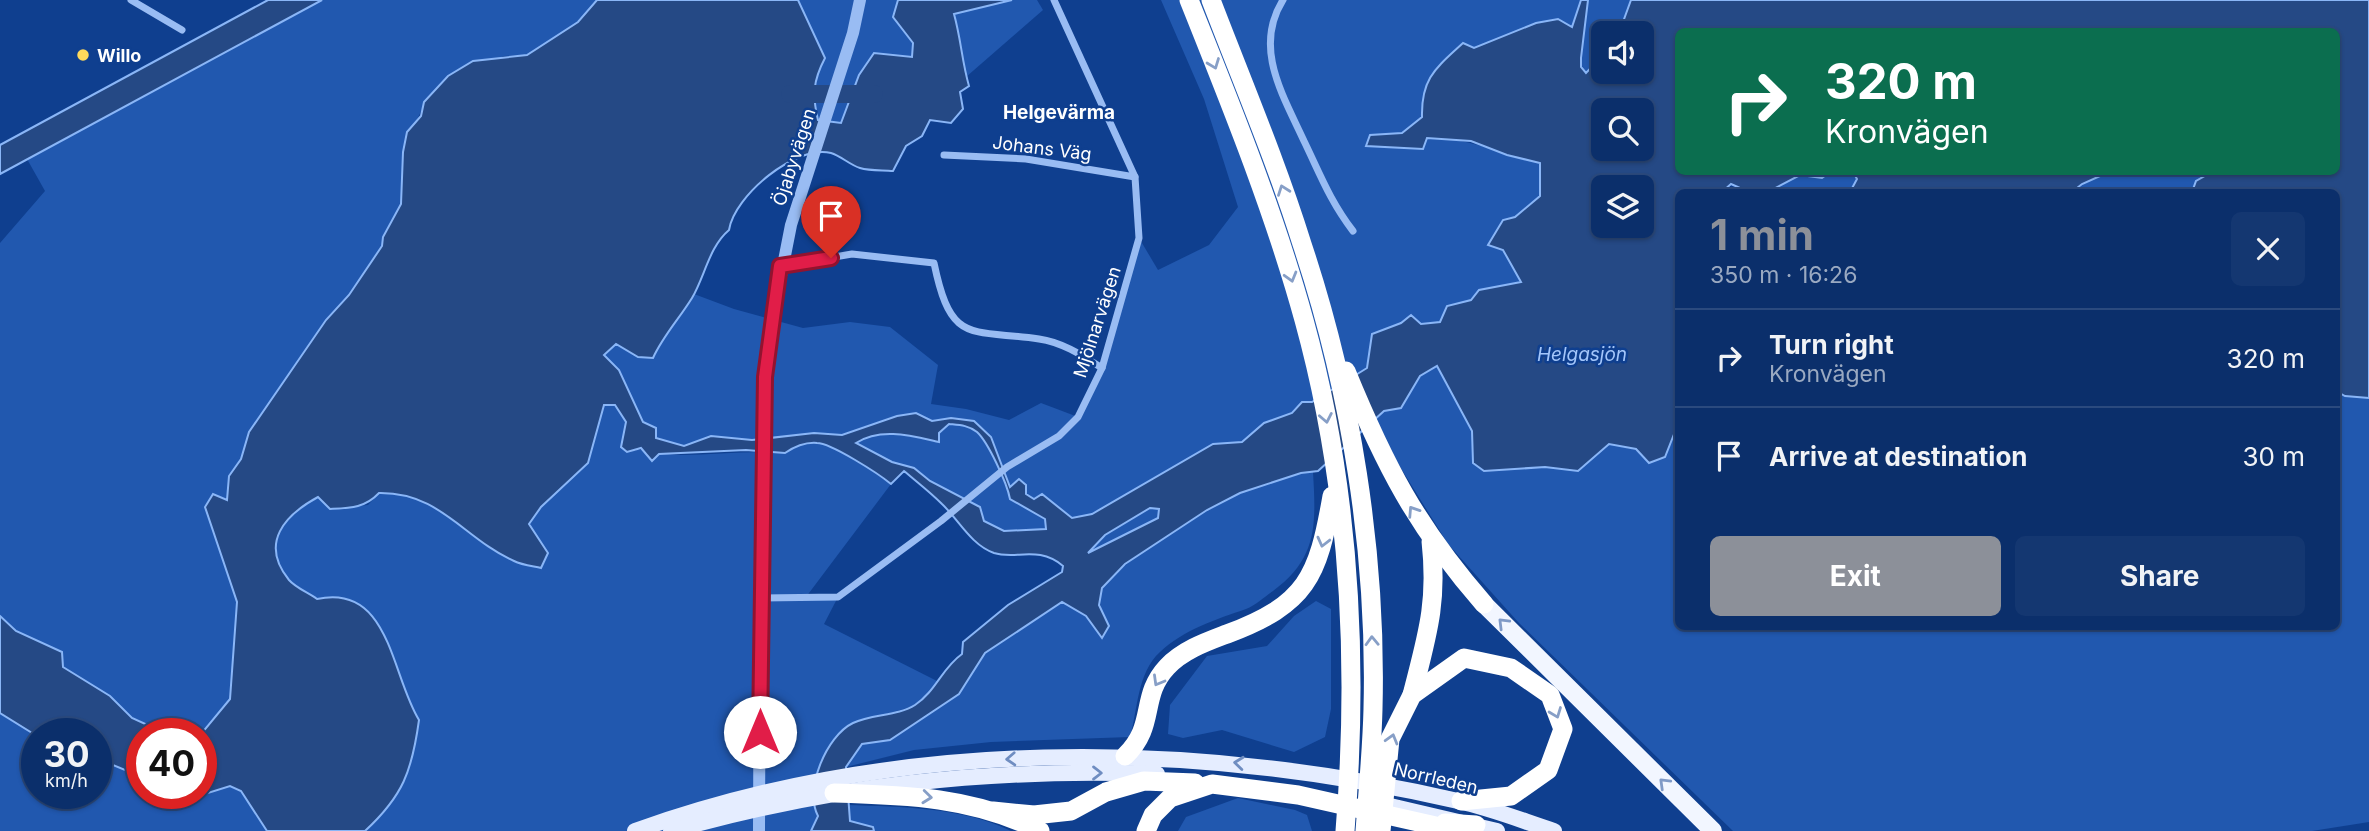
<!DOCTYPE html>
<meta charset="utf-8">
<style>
body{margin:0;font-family:Inter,sans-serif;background:#143771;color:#f1f3f6;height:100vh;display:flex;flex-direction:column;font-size:26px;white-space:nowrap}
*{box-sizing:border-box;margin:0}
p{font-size:23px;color:#9aa9c1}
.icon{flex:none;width:38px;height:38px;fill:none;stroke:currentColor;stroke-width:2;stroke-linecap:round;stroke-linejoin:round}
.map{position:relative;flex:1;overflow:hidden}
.details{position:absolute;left:1675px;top:189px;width:665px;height:441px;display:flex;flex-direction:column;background:#0b2f6b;border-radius:10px;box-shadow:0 2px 5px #0004,0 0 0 2px #2b4a7e}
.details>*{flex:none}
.banner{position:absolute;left:1675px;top:28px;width:665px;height:147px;border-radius:10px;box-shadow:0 2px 5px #0004,0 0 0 2px #2b4a7e;background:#0b6e4f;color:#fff;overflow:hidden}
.fabs{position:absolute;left:1591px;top:21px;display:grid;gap:14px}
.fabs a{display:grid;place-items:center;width:63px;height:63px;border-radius:10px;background:#0b2f6b;box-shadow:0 2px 5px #0004,0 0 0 2px #2b4a7e;font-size:35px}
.speed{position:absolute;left:21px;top:718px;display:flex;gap:14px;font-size:35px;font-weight:700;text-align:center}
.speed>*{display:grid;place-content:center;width:91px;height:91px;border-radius:50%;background:#0b2f6b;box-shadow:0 2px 5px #0004,0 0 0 2px #2b4a7e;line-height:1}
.speed small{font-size:18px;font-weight:400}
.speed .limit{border:10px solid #d22;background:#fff;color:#111}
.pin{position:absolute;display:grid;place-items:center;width:60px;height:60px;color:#fff;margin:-72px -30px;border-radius:50% 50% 50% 0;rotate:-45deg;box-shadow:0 0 7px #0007}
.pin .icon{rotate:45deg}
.me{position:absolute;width:77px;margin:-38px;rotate:0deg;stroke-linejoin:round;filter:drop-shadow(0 0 5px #0008)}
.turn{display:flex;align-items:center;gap:24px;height:147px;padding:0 35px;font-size:32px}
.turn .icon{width:91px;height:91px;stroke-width:2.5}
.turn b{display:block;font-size:49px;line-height:60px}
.round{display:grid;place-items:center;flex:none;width:74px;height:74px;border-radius:10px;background:#143771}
.overview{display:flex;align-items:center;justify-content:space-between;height:119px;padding:0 35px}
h1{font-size:42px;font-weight:700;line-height:52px;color:#8c9099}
.cta{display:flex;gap:14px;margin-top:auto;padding:14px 35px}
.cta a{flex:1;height:80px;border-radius:10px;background:#8c9099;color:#fff;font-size:28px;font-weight:700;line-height:80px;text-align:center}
.cta a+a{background:#143771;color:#f1f3f6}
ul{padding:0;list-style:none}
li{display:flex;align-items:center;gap:21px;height:98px;padding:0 35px;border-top:2px solid #2b4a7e}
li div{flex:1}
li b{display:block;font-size:26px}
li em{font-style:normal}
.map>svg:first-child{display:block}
.green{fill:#2158af}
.water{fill:#254985;stroke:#8ab6f7;stroke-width:2;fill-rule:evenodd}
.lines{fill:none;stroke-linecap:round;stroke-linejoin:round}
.river{stroke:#254985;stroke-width:18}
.minor{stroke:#99bcf3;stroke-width:7}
.tertiary{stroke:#99bcf3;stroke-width:12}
.primary{stroke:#e5edff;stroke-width:16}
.trunk{stroke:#f2f6ff;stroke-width:18}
.motorway{stroke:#fff;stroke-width:19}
.oneway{stroke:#879fc7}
.oneway2{stroke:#809ac7}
.oneway3{stroke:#6f8dc1}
.route-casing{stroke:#92132f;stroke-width:18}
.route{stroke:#e11d48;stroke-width:12}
.poi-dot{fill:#ffda5b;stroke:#0f3f8f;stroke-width:2.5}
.labels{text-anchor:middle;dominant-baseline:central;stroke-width:5;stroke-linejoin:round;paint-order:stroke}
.poi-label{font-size:18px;font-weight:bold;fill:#fff;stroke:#0f3f8f;text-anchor:start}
.street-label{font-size:18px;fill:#fff;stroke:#0f3f8f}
.neighbourhood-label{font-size:19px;font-weight:bold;fill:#fff;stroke:#0f3f8f}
.water-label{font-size:19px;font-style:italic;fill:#a4c6fa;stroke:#0f3f8f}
</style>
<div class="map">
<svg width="2369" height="831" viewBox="0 0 2369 831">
<rect width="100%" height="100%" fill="#0f3f8f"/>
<g class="green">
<path d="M322 0H597L578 22 527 55 503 56 424 102C420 121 406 131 403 151 400 169 405 189 400 206 395 220 383 231 382 246L349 295 326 320 249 432 241 459 229 476 224 560 237 602 230 699 201 734 165 733 132 718 110 696 63 667 62 652 16 631 0 616V243L45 191 27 159Z"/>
<path d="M798 0H898L893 17 913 44 912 57 874 53 859 75 842 123 818 120C812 95 813 81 825 57Z"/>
<polygon points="1012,0 1037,0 1043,10 966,77 954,14"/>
<path d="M1161 0H1581L1572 27 1558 19 1536 23 1474 48 1463 44C1436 68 1421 78 1423 117L1402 133 1370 135 1366 145C1388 150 1408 138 1430 138 1469 138 1503 154 1540 163V196L1488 244 1503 250 1521 282 1479 290 1472 300 1447 306 1441 322 1421 324 1411 315 1401 323 1372 334 1367 368 1312 402H1302L1292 413 1264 423 1242 442 1213 444 1092 514 1071 518 1042 494 1034 499 1010 488 991 437 974 421 951 418 864 429 842 435 814 433 752 440 711 436 684 446 656 438V428L643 422 619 370 604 355 616 344 638 357 653 358 663 337 694 294 734 309 803 328 850 322 890 327 938 365 931 404 966 409 1009 420 1041 403 1078 417 1102 368 1139 238 1158 270 1209 245 1238 207 1204 99Z"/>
<polygon points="1588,0 1631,0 1619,33 1603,33 1603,55 1586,73 1581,67 1581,58"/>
<polygon points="1830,172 1853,172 1857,179 1850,192 1768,192 1800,175 1822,178"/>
<polygon points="2109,172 2212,172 2197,181 2192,192 2072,192 2082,184"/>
<polygon points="1437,365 1472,431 1473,463 1484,471 1545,467 1578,471 1609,444 1665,457 1678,424 1678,626 2336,626 2336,391 2345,396 2369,398 2369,822 2312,831 1733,831 1519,623 1448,544 1397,462 1376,419 1384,411 1401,408 1420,376"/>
<path d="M604 405H615L626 422 627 452C645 446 662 455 681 455 716 455 749 450 785 453 794 447 805 442 817 443 831 443 879 474 891 484L806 597H838L824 624 939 682 914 706 851 724 811 831H365C406 794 408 772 419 720 391 675 390 583 317 599 309 593 296 588 289 580 259 543 285 515 318 496L330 509 368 505 379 493C440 492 463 538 514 561 522 565 532 566 541 568L548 553 529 524 541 507 588 462Z"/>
<path d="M949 424C960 425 968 425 977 432 988 441 1007 484 1010 499L1046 519V529L1004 531 984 521 980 507 930 481 914 468 892 462 855 443C882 428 910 436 938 442L939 433Z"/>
<path d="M1313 472C1316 524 1318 558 1273 591 1264 597 1256 605 1246 609 1217 619 1183 630 1160 652 1137 673 1138 709 1130 737L991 742 914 750 846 767 862 744 890 740 959 694 985 653 1062 602 1086 616 1102 638 1109 626C1103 614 1097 605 1102 591 1109 568 1216 501 1241 492 1259 486 1295 473 1313 472Z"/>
<polygon points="1150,508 1160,508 1158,518 1086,554 1105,535"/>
<polygon points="1316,601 1331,609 1331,709 1325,737 1294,752 1222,730 1183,738 1168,734 1170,705 1207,656 1267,646 1294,616"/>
<polygon points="0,713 37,736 37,793 96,793 96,758 142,777 142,793 177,793 192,798 230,786 241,791 267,831 0,831"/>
<polygon points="1238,798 1295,810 1307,815 1312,831 1178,831 1186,817"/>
<path d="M847 805C901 807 962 807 1011 831H874L873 827 850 821Z"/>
</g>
<g class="water">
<polygon points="268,0 322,0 0,174 0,145"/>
<path d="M597 0H798L825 58C813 81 812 95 818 120L841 123 859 75 874 53 912 57 913 43 893 17 898 0H1012L954 14C961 39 962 62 969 86L960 92 963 109 951 123 930 120 922 136 906 146 893 171C883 170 870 171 860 168 850 165 841 156 831 153 796 144 734 196 729 230 709 247 705 276 692 298 679 319 663 336 653 358L638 357 616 344 604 355 619 370 643 422 656 428V438L684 446 711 436 752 440 814 433 842 435 897 416 916 413 932 421 951 418 974 421 991 437 1010 487 1019 479 1026 485V494L1034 499 1042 494 1072 518 1092 514 1213 444 1242 442 1264 423 1292 413 1302 402H1312L1367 368 1372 334 1401 323 1411 315 1421 324 1440 322 1447 306 1471 300 1479 290 1521 282 1503 250 1488 245 1503 220 1515 217 1540 196V163L1507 155 1471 141 1427 138 1423 149 1366 146 1370 135 1402 133 1422 117C1421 78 1436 68 1463 43L1474 48 1536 23 1558 19 1572 27 1581 0H1588L1581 58V67L1586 73 1603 55V72H1642V33H1619L1631 0H2369V398L2345 396 2336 391V192H2192L2196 181 2212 172H2336V32H1678V172H1830L1822 178 1800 175 1768 192H1749L1731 184 1722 192H1678V424L1665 457 1649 463 1636 449 1609 444 1578 471 1545 467 1484 471 1473 463 1472 431 1437 366 1420 376 1401 408 1384 411 1318 471 1301 473 1240 493 1207 510 1125 564 1102 588 1099 605 1109 626 1102 638 1086 616 1062 602 985 653 959 694 890 740 862 744 846 767 850 821 873 827 874 831H811L818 816C804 790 826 736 853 723 872 714 898 716 915 705 936 691 942 668 962 654L963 642 1008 605 1062 572 1063 566C1038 545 1016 560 994 553 971 545 958 519 942 504 930 492 917 482 904 471L891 484C879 474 831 443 817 443 805 442 794 447 785 453L746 450 659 454 652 461 641 448 627 452 621 447 626 422 615 405H604L588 463 541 507 529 524 548 553 541 568C532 566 522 565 514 561 463 538 440 492 379 493 365 508 350 508 330 509L318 497C285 515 259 543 289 580 296 588 309 593 317 599 390 583 391 675 419 720 412 771 403 796 365 831H267L241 791 230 786 192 798 177 793H201V734L230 699 237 602 205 507 213 494 227 500 229 476 241 459 249 432 326 320 349 295 382 246 383 237 401 204 403 152 407 132 421 116 424 102 448 76 473 61 527 55 578 22ZM1603 110H1642V149H1603ZM1603 187H1642V226H1603ZM949 424C959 425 968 425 977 432 988 442 1007 483 1010 499L1045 519 1046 529 1004 531 984 521 980 507 930 481 914 468 892 462 856 443C881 427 912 436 939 442V433ZM1150 508 1159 509 1158 518 1088 553 1105 535Z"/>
<polygon points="1853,172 2109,172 2082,184 2072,192 1850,192 1857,179"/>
<polygon points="0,616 16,631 62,652 63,667 110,696 132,718 165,733 142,733 142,777 96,758 96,733 37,733 37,736 0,713"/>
</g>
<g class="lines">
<polyline class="river" points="790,94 874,94"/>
<g class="minor">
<polyline points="131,0 182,30"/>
<path d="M1283 0C1253 48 1283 95 1304 141 1320 174 1330 201 1353 231"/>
<polyline points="944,155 1026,159 1135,177"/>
<path d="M781 266 852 254 934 263C951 345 969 329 1039 339 1062 342 1083 356 1102 368"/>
<polyline points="760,598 838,597 941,521 1007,467 1059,436 1078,417 1102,368 1139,238 1135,177 1054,0"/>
</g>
<polyline class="tertiary" points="759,831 760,578 767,347 791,225 853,33 860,0"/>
<g class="primary">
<polyline points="1373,802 1497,831"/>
<path d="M635 831C898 737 1188 739 1458 801 1491 808 1523 821 1554 831"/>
<path d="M671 831C832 785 989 768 1157 774"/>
</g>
<polyline class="trunk" points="1484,604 1713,831"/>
<g class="motorway">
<path d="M1189 0C1231 105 1274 211 1304 320 1350 487 1359 660 1345 831"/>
<path d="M1211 0C1242 81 1276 161 1302 244 1351 391 1377 554 1373 709 1372 750 1368 790 1365 831"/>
<path d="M1346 371C1385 466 1416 526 1484 604"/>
<path d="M1412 695C1427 636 1438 603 1431 541"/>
<path d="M1125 756C1157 725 1139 697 1167 667 1183 650 1206 642 1227 634 1307 604 1318 577 1332 496"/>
<path d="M834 793C906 795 974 797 1040 831"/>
<polyline points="993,811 1034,815 1071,811 1106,792 1144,781 1195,783"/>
<polyline points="1445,823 1476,825"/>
<polyline points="1146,831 1153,815 1170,798 1212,784 1298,795 1458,831"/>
<polyline points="1381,831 1390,739 1412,695 1464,658 1511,668 1550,695 1563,729 1548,770 1511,796 1461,801"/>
</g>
</g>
<defs><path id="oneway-chevron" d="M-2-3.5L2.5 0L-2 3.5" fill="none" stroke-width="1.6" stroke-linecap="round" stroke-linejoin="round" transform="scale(1.75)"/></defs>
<g class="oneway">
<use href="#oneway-chevron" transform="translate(1214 64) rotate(69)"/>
<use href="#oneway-chevron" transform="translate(1283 190) rotate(-110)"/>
<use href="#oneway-chevron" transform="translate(1291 277) rotate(74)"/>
<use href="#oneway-chevron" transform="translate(1326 418) rotate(79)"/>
<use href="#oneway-chevron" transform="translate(1413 511) rotate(-123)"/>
<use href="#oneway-chevron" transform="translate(1323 542) rotate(104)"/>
<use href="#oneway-chevron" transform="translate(1372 641) rotate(-92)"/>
<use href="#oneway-chevron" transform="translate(1158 681) rotate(120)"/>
<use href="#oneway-chevron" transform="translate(1556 713) rotate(69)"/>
<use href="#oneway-chevron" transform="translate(1392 739) rotate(-74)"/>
<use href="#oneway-chevron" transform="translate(927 797) rotate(6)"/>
</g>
<g class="oneway2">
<use href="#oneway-chevron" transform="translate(1503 623) rotate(-135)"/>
<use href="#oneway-chevron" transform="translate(1664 783) rotate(-136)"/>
</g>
<g class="oneway3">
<use href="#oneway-chevron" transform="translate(1011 759) rotate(177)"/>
<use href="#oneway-chevron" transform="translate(1239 763) rotate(-174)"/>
<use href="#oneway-chevron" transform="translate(1097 773)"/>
</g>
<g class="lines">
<g class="route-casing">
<polyline id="route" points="760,732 765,377 780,266 831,258"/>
</g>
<use href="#route" class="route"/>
</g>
<circle class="poi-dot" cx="83" cy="55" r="7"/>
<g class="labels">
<g class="poi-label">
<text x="97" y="55">Willo</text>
</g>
<g class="street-label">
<text transform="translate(1042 148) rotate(7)">Johans Väg</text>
<text transform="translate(794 157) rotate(-72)">Öjabyvägen</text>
<text transform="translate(1097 322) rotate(-72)">Mjölnarvägen</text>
<text transform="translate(1436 778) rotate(13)">Norrleden</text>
</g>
<g class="neighbourhood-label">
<text x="1059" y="112">Helgevärma</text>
</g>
<g class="water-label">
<text x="1582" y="354">Helgasjön</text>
</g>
</g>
</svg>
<div class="fabs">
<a><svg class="icon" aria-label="sound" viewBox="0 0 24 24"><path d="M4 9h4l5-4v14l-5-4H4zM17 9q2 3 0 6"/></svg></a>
<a><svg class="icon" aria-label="search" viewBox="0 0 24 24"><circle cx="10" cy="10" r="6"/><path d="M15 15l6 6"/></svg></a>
<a><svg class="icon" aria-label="layers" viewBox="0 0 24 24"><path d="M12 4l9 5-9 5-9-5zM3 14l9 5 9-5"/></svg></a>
</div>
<div class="speed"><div>30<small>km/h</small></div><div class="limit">40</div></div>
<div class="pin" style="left:831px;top:258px;background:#d93025"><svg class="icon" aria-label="arrive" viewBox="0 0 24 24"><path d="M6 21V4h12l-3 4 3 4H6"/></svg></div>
<svg class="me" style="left:760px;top:732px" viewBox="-20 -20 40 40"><circle r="19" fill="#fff"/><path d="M0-13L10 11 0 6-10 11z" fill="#e11d48"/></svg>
<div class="banner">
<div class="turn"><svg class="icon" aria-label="right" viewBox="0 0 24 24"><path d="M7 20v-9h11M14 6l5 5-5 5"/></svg><div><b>320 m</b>Kronvägen</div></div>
</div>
<section class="details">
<div class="overview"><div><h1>1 min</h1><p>350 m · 16:26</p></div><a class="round"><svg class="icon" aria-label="close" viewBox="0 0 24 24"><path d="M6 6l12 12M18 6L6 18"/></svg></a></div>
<ul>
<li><svg class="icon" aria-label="right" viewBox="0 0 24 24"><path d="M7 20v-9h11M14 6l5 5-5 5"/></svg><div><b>Turn right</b><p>Kronvägen</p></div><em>320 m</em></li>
<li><svg class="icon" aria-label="arrive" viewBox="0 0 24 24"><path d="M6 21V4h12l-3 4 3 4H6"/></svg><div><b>Arrive at destination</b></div><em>30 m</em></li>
</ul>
<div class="cta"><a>Exit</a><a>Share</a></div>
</section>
</div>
